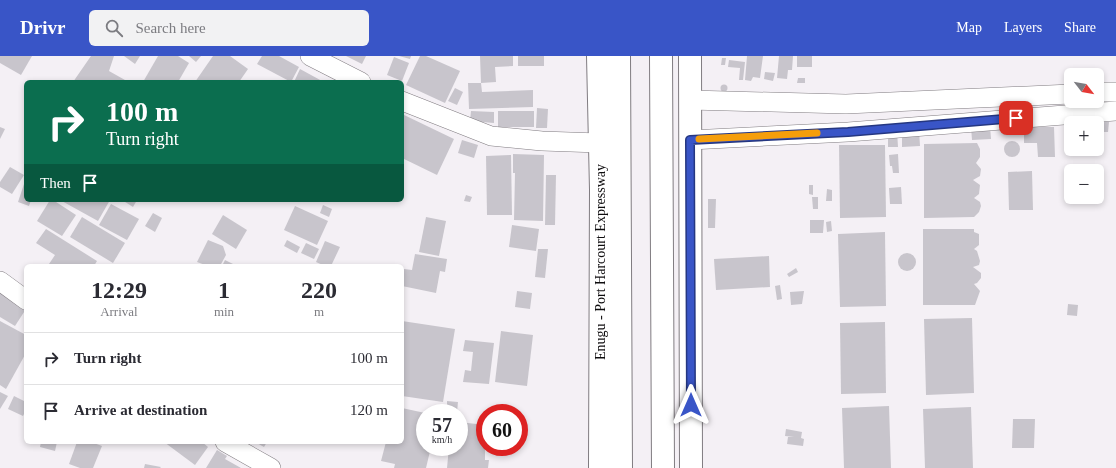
<!DOCTYPE html>
<meta charset="utf-8">
<style>
body{margin:0;font-family:Georgia,serif;background:#f2f2f3;color:#2b2b33;height:100vh;display:flex;flex-direction:column;font-size:15px;white-space:nowrap}
*{box-sizing:border-box;margin:0}
p{font-size:13px;color:#7c7c81}
.icon{flex:none;width:22px;height:22px;fill:none;stroke:currentColor;stroke-width:2;stroke-linecap:round;stroke-linejoin:round}
.map{position:relative;flex:1;overflow:hidden}
.side{position:absolute;left:24px;top:208px;width:380px;height:180px;display:flex;flex-direction:column;background:#fff;border-radius:6px;box-shadow:0 2px 6px #0003}
.side>*{flex:none}
.guide{position:absolute;left:24px;top:24px;width:380px;height:122px;border-radius:6px;box-shadow:0 2px 6px #0003;background:#0b6e4f;color:#fff;overflow:hidden}
.needle{width:26px;rotate:121deg}
.fabs{position:absolute;left:1064px;top:12px;display:grid;gap:8px}
.fabs a{display:grid;place-items:center;width:40px;height:40px;border-radius:6px;background:#fff;box-shadow:0 2px 6px #0003;font-size:20px}
.speed{position:absolute;left:416px;top:348px;display:flex;gap:8px;font-size:20px;font-weight:700;text-align:center}
.speed>*{display:grid;place-content:center;width:52px;height:52px;border-radius:50%;background:#fff;box-shadow:0 2px 6px #0003;line-height:1}
.speed small{font-size:10px;font-weight:400}
.speed .limit{border:6px solid #d22;background:#fff;color:#111}
.pin{position:absolute;display:grid;place-items:center;width:34px;height:34px;color:#fff;margin:-17px;border-radius:8px;box-shadow:0 2px 6px #0006}
.me{position:absolute;width:44px;margin:-22px;rotate:0deg;stroke-linejoin:round;filter:drop-shadow(0 0 3px #0008)}
.turn{display:flex;align-items:center;gap:14px;height:84px;padding:0 16px;font-size:18px}
.turn .icon{width:52px;height:52px;stroke-width:2.5}
.turn b{display:block;font-size:28px;line-height:34px}
.then{display:flex;align-items:center;height:38px;padding:0 16px;background:#0003;gap:8px;font-size:15px}
.eta{display:flex;justify-content:space-evenly;align-items:center;height:68px;text-align:center}
.eta b{font-size:24px;font-weight:800;line-height:28px}
ul{padding:0;list-style:none}
li{display:flex;align-items:center;gap:12px;height:52px;padding:0 16px;border-top:1px solid #e1e1e2}
li div{flex:1}
li b{display:block;font-size:15px}
li em{font-style:normal}
header{display:flex;align-items:center;gap:24px;box-sizing:border-box;height:56px;padding:0 20px;background:#3955c7;color:#fff}
header strong{font-size:19px}
nav{display:flex;gap:22px;margin-inline-start:auto;font-size:14px}
.search{width:280px;height:36px;background:#f2f2f3;display:flex;align-items:center;gap:10px;box-sizing:border-box;padding:0 14px;border-radius:6px;color:#7c7c81;font-size:15px}
.map>svg:first-child{display:block}
.building{fill:#c8c5cc}
.lines{fill:none;stroke-linecap:round;stroke-linejoin:round}
.minor-casing{stroke:#807c81;stroke-width:20}
.major-casing{stroke:#807c81;stroke-width:24}
.highway-casing{stroke:#807c81;stroke-width:24}
.minor{stroke:#fff;stroke-width:19}
.major{stroke:#fff;stroke-width:22}
.highway{stroke:#fff;stroke-width:22}
.route-casing{stroke:#253781;stroke-width:10}
.route{stroke:#3955c7;stroke-width:7}
.slow{stroke:#f59e0b;stroke-width:7}
.labels{text-anchor:middle;dominant-baseline:central;stroke-width:4;stroke-linejoin:round;paint-order:stroke}
.street-label{font-size:14px;fill:#0e0c0e;stroke:#fff}
</style>
<header>
<strong>Drivr</strong>
<div class="search"><svg class="icon" aria-label="search" viewBox="0 0 24 24"><circle cx="10" cy="10" r="6"/><path d="M15 15l6 6"/></svg>Search here</div>
<nav><a>Map</a><a>Layers</a><a>Share</a></nav>
</header>
<div class="map">
<svg width="1116" height="412" viewBox="0 0 1116 412">
<rect width="100%" height="100%" fill="#f4f0f5"/>
<g class="building">
<polygon points="0,0 32,0 21,19 0,7"/>
<polygon points="91,0 114,0 109,15 125,24 123,26 73,26"/>
<polygon points="124,0 140,0 135,8"/>
<polygon points="158,0 178,0 189,7 178,26 143,26"/>
<polygon points="189,0 201,0 196,6"/>
<polygon points="213,0 230,0 248,13 239,26 195,26"/>
<polygon points="262,0 279,0 299,11 291,26 257,8"/>
<polygon points="346,0 366,0 362,8"/>
<polygon points="399,0 411,0 410,3"/>
<polygon points="420,0 426,0 460,15 445,47 406,29"/>
<polygon points="480,0 513,0 513,10 495,11 496,26 481,27"/>
<rect x="518" y="0" width="26" height="10"/>
<polygon points="747,0 763,0 760,22 753,21 751,25 745,24"/>
<polygon points="779,0 793,0 792,14 788,14 787,23 777,22"/>
<rect x="797" y="0" width="15" height="11"/>
<polygon points="394,1 409,7 402,25 387,19"/>
<polygon points="722,2 726,2 725,9 721,9"/>
<polygon points="729,4 745,6 743,24 739,24 740,12 728,11"/>
<polygon points="300,13 322,25 321,26 294,26"/>
<polygon points="765,16 775,17 773,25 764,23"/>
<polygon points="798,22 805,22 805,27 797,27"/>
<polygon points="468,27 481,27 482,36 533,34 533,51 469,53"/>
<circle cx="724" cy="32" r="3.5"/>
<polygon points="455,32 463,36 457,49 448,45"/>
<polygon points="537,52 548,53 547,72 536,72"/>
<polygon points="471,55 494,56 494,67 470,65"/>
<rect x="498" y="55" width="36" height="16"/>
<polygon points="402,58 454,83 437,119 402,102"/>
<polygon points="1101,66 1109,66 1108,76 1101,76"/>
<polygon points="990,70 991,83 972,84 971,71"/>
<polygon points="0,71 5,73 0,83"/>
<polygon points="1024,71 1054,71 1055,101 1038,101 1037,87 1024,87"/>
<polygon points="919,73 920,90 902,91 902,74"/>
<polygon points="888,75 897,75 898,91 888,91"/>
<polygon points="462,84 478,89 474,102 458,97"/>
<circle cx="1012" cy="93" r="8"/>
<polygon points="977,87 980,93 980,101 976,107 981,113 980,120 973,124 980,129 979,138 974,142 980,146 981,150 979,156 974,161 924,162 924,88"/>
<polygon points="839,89 885,89 886,161 840,162"/>
<polygon points="513,98 544,99 543,165 514,164 515,117 513,117"/>
<polygon points="898,98 899,117 893,117 892,110 890,110 889,99"/>
<polygon points="511,99 512,159 487,159 486,100"/>
<polygon points="10,111 24,119 12,138 0,131 0,126"/>
<polygon points="1032,115 1033,154 1009,154 1008,116"/>
<polygon points="546,119 556,119 555,169 545,169"/>
<polygon points="26,122 26,144 31,144 29,150 18,146"/>
<polygon points="809,129 813,129 813,139 809,138"/>
<polygon points="901,131 902,148 890,148 889,132"/>
<polygon points="827,133 832,134 832,145 826,145"/>
<polygon points="466,139 472,141 470,146 464,145"/>
<polygon points="812,141 818,141 818,153 813,153"/>
<polygon points="708,143 716,143 715,172 708,172"/>
<polygon points="50,144 53,144 76,159 62,180 37,165"/>
<polygon points="60,144 110,144 98,165"/>
<polygon points="122,144 137,144 133,151"/>
<polygon points="111,148 139,163 127,184 99,169"/>
<polygon points="323,149 332,153 329,161 320,157"/>
<polygon points="295,150 328,165 317,189 284,174"/>
<polygon points="153,157 162,162 155,176 145,170"/>
<polygon points="223,159 247,174 236,193 212,178"/>
<polygon points="82,161 125,187 113,207 70,181"/>
<polygon points="426,161 446,165 439,200 419,196"/>
<polygon points="810,164 824,164 823,177 810,177"/>
<polygon points="831,165 832,175 827,176 826,166"/>
<polygon points="512,169 539,173 536,195 509,191"/>
<polygon points="46,173 97,205 94,210 52,210 49,208 55,199 36,187"/>
<polygon points="923,173 974,173 974,176 979,178 979,189 974,193 977,195 980,205 979,209 973,211 981,217 981,222 977,227 974,228 980,235 975,249 923,249"/>
<polygon points="885,176 886,250 840,251 838,178"/>
<polygon points="208,184 223,190 226,199 220,210 208,210 197,206"/>
<polygon points="287,184 300,191 297,197 284,190"/>
<polygon points="325,185 340,191 331,210 325,210 316,206"/>
<polygon points="306,187 319,193 314,203 301,197"/>
<polygon points="538,193 548,193 545,222 535,221"/>
<circle cx="907" cy="206" r="9"/>
<polygon points="415,198 447,203 445,216 440,215 436,237 402,230 404,213 412,214"/>
<polygon points="769,200 770,231 716,234 714,203"/>
<polygon points="225,204 237,210 222,210"/>
<polygon points="796,212 798,216 789,221 787,218"/>
<polygon points="780,229 782,243 777,244 775,230"/>
<polygon points="517,235 532,237 530,253 515,251"/>
<polygon points="804,235 802,248 791,249 790,236"/>
<polygon points="0,236 26,253 15,270 0,261"/>
<polygon points="1068,248 1078,249 1077,260 1067,259"/>
<polygon points="972,262 974,337 926,339 924,263"/>
<polygon points="0,265 26,279 26,297 6,333 0,329"/>
<polygon points="402,265 455,273 443,346 402,340"/>
<polygon points="885,266 886,337 841,338 840,267"/>
<polygon points="501,275 533,279 527,330 495,326"/>
<polygon points="465,284 494,287 489,328 463,326 465,314 471,315 473,296 463,295"/>
<polygon points="0,336 8,340 0,353"/>
<polygon points="14,340 26,346 26,354 23,360 8,353"/>
<polygon points="447,345 458,346 457,356 447,356"/>
<polygon points="889,350 891,412 844,412 842,352"/>
<polygon points="971,351 973,412 925,412 923,353"/>
<polygon points="402,352 425,357 425,391 431,391 426,412 394,412 395,408 381,405 386,386 402,386"/>
<polygon points="1013,363 1035,363 1034,392 1012,392"/>
<polygon points="459,366 485,369 485,404 489,404 488,412 447,412 449,391 459,391"/>
<polygon points="786,373 802,376 801,382 804,383 803,390 787,388 788,381 794,381 785,380"/>
<polygon points="41,386 57,386 55,395 40,391"/>
<polygon points="77,386 91,386 102,390 93,412 80,412 69,408"/>
<polygon points="164,386 202,386 208,391 195,409"/>
<polygon points="255,386 267,386 264,391"/>
<polygon points="217,394 227,400 225,403 241,412 206,412"/>
<polygon points="145,408 161,411 160,412 144,412"/>
</g>
<g class="lines">
<g class="minor-casing">
<g id="minor">
<polyline points="310,0 361,26"/>
<polyline points="1097,36 1116,36"/>
<polyline points="690,44 846,48 1071,38"/>
<polyline points="402,45 491,80 542,85 599,87"/>
<polyline points="690,84 848,76 1116,55"/>
<polyline points="0,225 26,244"/>
<polyline points="225,386 271,412"/>
</g>
</g>
<g class="major-casing">
<g id="major">
<polyline points="598,0 601,134 600,412"/>
<polyline points="690,0 691,412"/>
</g>
</g>
<g class="highway-casing">
<g id="highway">
<polyline points="619,0 621,412"/>
<polyline points="661,0 663,412"/>
</g>
</g>
<use href="#minor" class="minor"/>
<use href="#major" class="major"/>
<use href="#highway" class="highway"/>
</g>
<g class="lines">
<g class="route-casing">
<polyline id="route" points="691,349 690,84 848,76 1016,62"/>
</g>
<use href="#route" class="route"/>
<polyline class="slow" points="699,83 817,77"/>
</g>
<g class="labels">
<g class="street-label">
<text transform="translate(600 206) rotate(-90)">Enugu - Port Harcourt Expressway</text>
</g>
</g>
</svg>
<div class="fabs">
<a><svg class="needle" viewBox="-14 -14 28 28"><path d="M0-13l5 13h-10z" fill="#e53935"/><path d="M0 13l5-13h-10z" fill="#7c7c81"/></svg></a>
<a>+</a>
<a>−</a>
</div>
<div class="speed"><div>57<small>km/h</small></div><div class="limit">60</div></div>
<div class="pin" style="left:1016px;top:62px;background:#d93025"><svg class="icon" aria-label="arrive" viewBox="0 0 24 24"><path d="M6 21V4h12l-3 4 3 4H6"/></svg></div>
<svg class="me" style="left:691px;top:349px" viewBox="-20 -20 40 40"><path d="M0-17L14 15 0 8-14 15z" fill="#3955c7" stroke="#fff" stroke-width="4"/></svg>
<div class="guide">
<div class="turn"><svg class="icon" aria-label="right" viewBox="0 0 24 24"><path d="M7 20v-9h11M14 6l5 5-5 5"/></svg><div><b>100 m</b>Turn right</div></div>
<div class="then">Then<svg class="icon" aria-label="arrive" viewBox="0 0 24 24"><path d="M6 21V4h12l-3 4 3 4H6"/></svg></div>
</div>
<section class="side">
<div class="eta">
<div><b>12:29</b><p>Arrival</p></div>
<div><b>1</b><p>min</p></div>
<div><b>220</b><p>m</p></div>
</div>
<ul>
<li><svg class="icon" aria-label="right" viewBox="0 0 24 24"><path d="M7 20v-9h11M14 6l5 5-5 5"/></svg><div><b>Turn right</b></div><em>100 m</em></li>
<li><svg class="icon" aria-label="arrive" viewBox="0 0 24 24"><path d="M6 21V4h12l-3 4 3 4H6"/></svg><div><b>Arrive at destination</b></div><em>120 m</em></li>
</ul>
</section>
</div>
